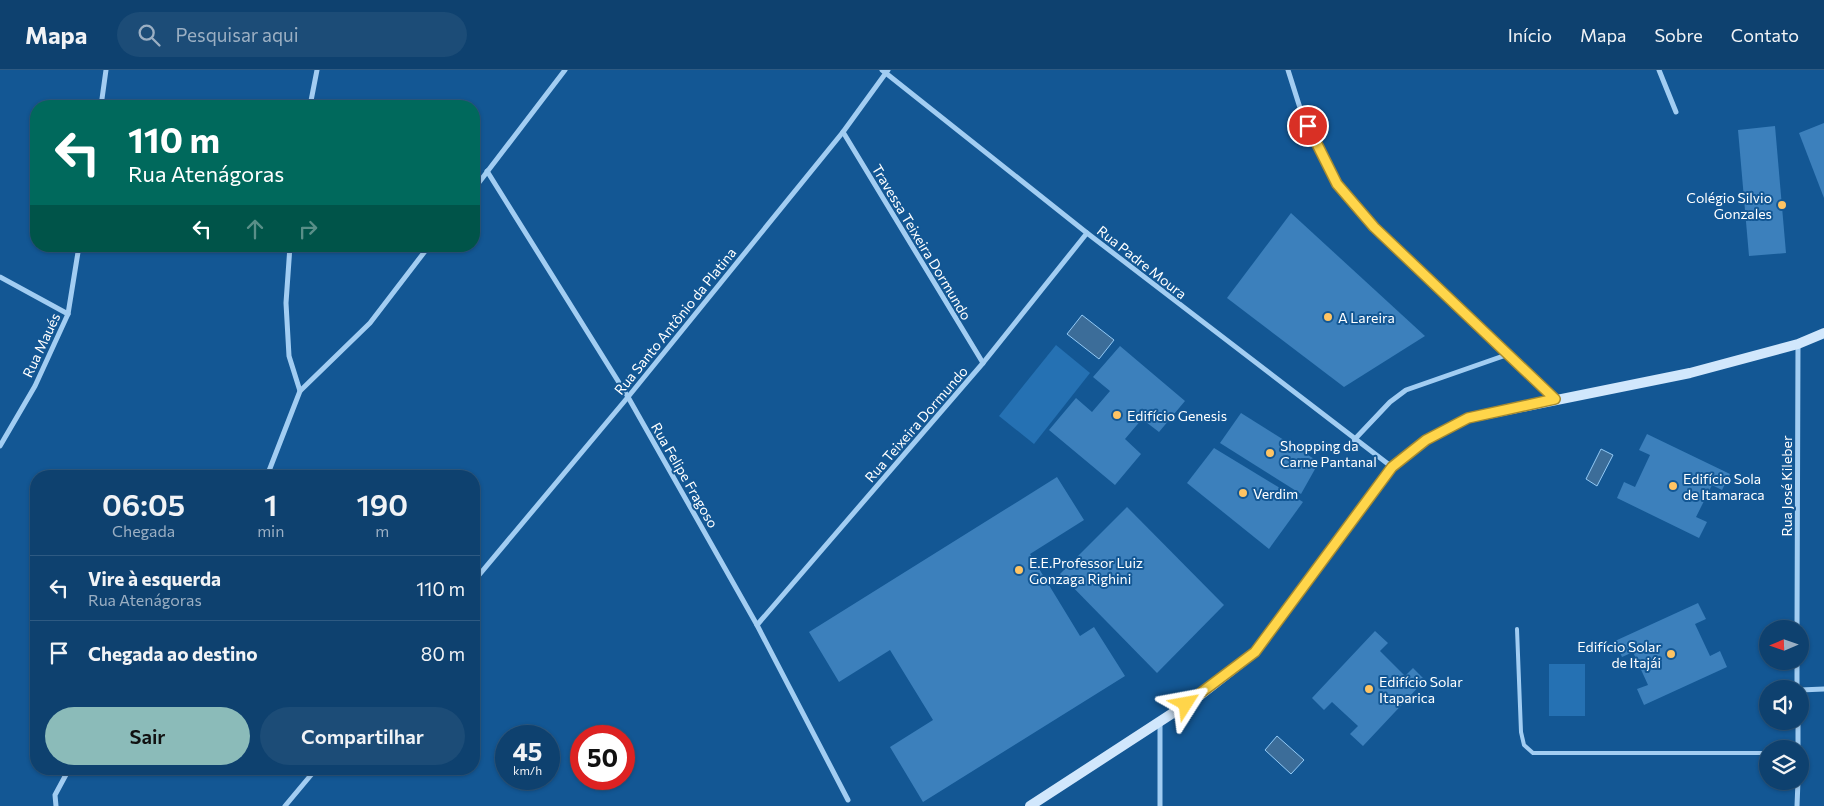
<!DOCTYPE html>
<html lang="pt">
<meta charset="utf-8">
<style>
body{margin:0;font-family:Commissioner,sans-serif;background:#1c4c77;color:#f1f3f6;height:100vh;display:flex;flex-direction:column;font-size:19px;white-space:nowrap}
*{box-sizing:border-box;margin:0}
p{font-size:16px;color:#9bafc3}
.icon{flex:none;width:28px;height:28px;fill:none;stroke:currentColor;stroke-width:2;stroke-linecap:round;stroke-linejoin:round}
.map{position:relative;flex:1;overflow:hidden}
.sheet{position:absolute;left:30px;top:400px;width:450px;height:305px;display:flex;flex-direction:column;background:#0e416f;border-radius:20px;box-shadow:0 1px 4px #0004,0 0 0 1px #2e5a82}
.sheet>*{flex:none}
.banner{position:absolute;left:30px;top:30px;width:450px;height:152px;border-radius:20px;box-shadow:0 1px 4px #0004,0 0 0 1px #2e5a82;background:#00695c;color:#fff;overflow:hidden}
.needle{width:32px;rotate:268deg}
.buttons{position:absolute;left:1759px;top:550px;display:grid;gap:10px}
.buttons a{display:grid;place-items:center;width:50px;height:50px;border-radius:50%;background:#0e416f;box-shadow:0 1px 4px #0004,0 0 0 1px #2e5a82;font-size:25px}
.speed{position:absolute;left:495px;top:655px;display:flex;gap:10px;font-size:25px;font-weight:700;text-align:center}
.speed>*{display:grid;place-content:center;width:65px;height:65px;border-radius:50%;background:#0e416f;box-shadow:0 1px 4px #0004,0 0 0 1px #2e5a82;line-height:1}
.speed small{font-size:12px;font-weight:400}
.speed .limit{border:8px solid #d22;background:#fff;color:#111}
.pin{position:absolute;display:grid;place-items:center;width:42px;height:42px;color:#fff;margin:-21px;border:2px solid #fff;border-radius:50%;box-shadow:0 1px 5px #0007}
.me{position:absolute;width:55px;margin:-28px;rotate:56deg;stroke-linejoin:round;filter:drop-shadow(0 0 4px #0008)}
.turn{display:flex;align-items:center;gap:18px;height:105px;padding:0 15px;font-size:22px}
.turn .icon{width:65px;height:65px;stroke-width:2.5}
.turn b{display:block;font-size:35px;line-height:42px}
.lanes{display:flex;align-items:center;height:48px;padding:0 15px;background:#0003;justify-content:center;gap:25px;direction:ltr}
.lanes .off{opacity:.35}
.eta{display:flex;justify-content:space-evenly;align-items:center;height:85px;text-align:center}
.eta b{font-size:30px;font-weight:600;line-height:35px}
.cta{display:flex;gap:10px;margin-top:auto;padding:10px 15px}
.cta a{flex:1;height:58px;border-radius:30px;background:#8bbbb9;color:#111;font-size:20px;font-weight:600;line-height:58px;text-align:center}
.cta a+a{background:#1c4c77;color:#f1f3f6}
ul{padding:0;list-style:none}
li{display:flex;align-items:center;gap:15px;height:65px;padding:0 15px;border-top:1px solid #2e5a82}
li div{flex:1}
li b{display:block;font-size:19px}
li em{font-style:normal}
header{display:flex;align-items:center;gap:30px;box-sizing:border-box;height:70px;padding:0 25px;background:#0e416f;border-bottom:1px solid #2e5a82}
header strong{font-size:24px}
nav{display:flex;gap:28px;margin-inline-start:auto;font-size:18px}
.search{width:350px;height:45px;background:#1c4c77;display:flex;align-items:center;gap:12px;box-sizing:border-box;padding:0 18px;border-radius:28px;color:#9bafc3;font-size:19px}
.map>svg:first-child{display:block}
.green{fill:#2571b3}
.water{fill:#3c6d99;stroke:#93caf6}
.building{fill:#3c80bc}
.lines{fill:none;stroke-linecap:round;stroke-linejoin:round}
.service{stroke:#a2cdf2;stroke-width:4}
.minor{stroke:#a2cdf2;stroke-width:5}
.secondary{stroke:#d1e7fc;stroke-width:10}
.route-casing{stroke:#a68a30;stroke-width:12}
.route{stroke:#ffd54a;stroke-width:9}
.poi-dot{fill:#ffc463;stroke:#135794;stroke-width:2}
.labels{text-anchor:middle;dominant-baseline:central;stroke-width:4;stroke-linejoin:round;paint-order:stroke}
.poi-label{font-size:14px;fill:#fff;stroke:#135794;text-anchor:start}
.street-label{font-size:14px;fill:#fff;stroke:#135794}
</style>
<header>
<strong>Mapa</strong>
<div class="search"><svg class="icon" aria-label="search" viewBox="0 0 24 24"><circle cx="10" cy="10" r="6"/><path d="M15 15l6 6"/></svg>Pesquisar aqui</div>
<nav><a>Início</a><a>Mapa</a><a>Sobre</a><a>Contato</a></nav>
</header>
<div class="map">
<svg width="1824" height="736" viewBox="0 0 1824 736">
<rect width="100%" height="100%" fill="#135794"/>
<g class="green">
<polygon points="1056,275 1090,303 1034,374 999,346"/>
<rect x="1549" y="594" width="36" height="52"/>
</g>
<g class="water">
<polygon points="1082,245 1114,270 1099,289 1067,264"/>
<polygon points="1601,379 1613,385 1597,416 1586,409"/>
<polygon points="1277,666 1304,690 1291,704 1265,680"/>
</g>
<g class="building">
<polygon points="1824,53 1824,128 1799,63"/>
<polygon points="1775,56 1786,183 1749,186 1738,60"/>
<polygon points="1291,143 1425,266 1344,317 1227,228"/>
<polygon points="1120,276 1185,331 1159,362 1142,349 1125,369 1141,384 1115,415 1049,360 1076,328 1092,342 1110,321 1093,307"/>
<polygon points="1241,343 1319,392 1301,424 1220,373"/>
<polygon points="1647,364 1730,404 1722,420 1712,415 1696,447 1707,452 1699,468 1617,428 1624,412 1635,417 1650,385 1639,380"/>
<polygon points="1214,378 1303,432 1269,479 1187,413"/>
<polygon points="1057,407 1084,450 1030,484 1080,566 1094,557 1125,606 923,732 890,677 933,650 890,580 839,612 809,562"/>
<polygon points="1127,437 1224,535 1157,603 1060,504"/>
<polygon points="1698,533 1706,549 1695,554 1710,586 1720,581 1727,597 1644,635 1637,619 1648,615 1633,582 1622,587 1615,571"/>
<polygon points="1375,561 1388,573 1380,581 1405,606 1413,598 1425,610 1363,676 1350,664 1358,656 1332,632 1324,640 1312,628"/>
</g>
<g class="lines">
<polyline class="service" points="1517,559 1521,662 1524,675 1533,683 1768,683"/>
<g class="minor">
<polyline points="882,0 1087,163 1392,397"/>
<polyline points="1288,0 1301,41 1337,114 1374,157 1555,329"/>
<polyline points="1659,0 1676,42"/>
<polyline points="101,36 106,0"/>
<polyline points="310,36 317,0"/>
<polyline points="843,62 983,293"/>
<polyline points="487,101 628,327 757,555 848,730"/>
<polyline points="474,119 565,0"/>
<polyline points="290,176 286,233 289,286 300,321"/>
<polyline points="0,207 68,244"/>
<polyline points="1354,370 1390,332 1406,320 1509,284"/>
<polyline points="0,376 35,316 68,244 79,176"/>
<polyline points="267,406 300,321 370,253 429,176"/>
<polyline points="474,511 628,327 843,62 888,0"/>
<polyline points="757,555 983,293 1087,163"/>
<polyline points="1797,559 1798,274"/>
<polyline points="1797,619 1797,591"/>
<polyline points="1800,620 1824,619"/>
<polyline points="1798,651 1798,679"/>
<polyline points="56,736 55,725 69,699"/>
<polyline points="285,736 316,699"/>
<polyline points="1160,736 1160,652"/>
<polyline points="1797,736 1798,711"/>
</g>
<polyline class="secondary" points="1030,736 1199,626 1255,582 1392,397 1426,370 1468,348 1690,303 1798,274 1824,263"/>
</g>
<g class="lines">
<g class="route-casing">
<polyline id="route" points="1186,634 1255,582 1392,397 1426,370 1468,348 1555,329 1374,157 1337,114 1308,56"/>
</g>
<use href="#route" class="route"/>
</g>
<g class="poi-dot">
<circle cx="1782" cy="135" r="5"/>
<circle cx="1328" cy="247" r="5"/>
<circle cx="1117" cy="345" r="5"/>
<circle cx="1270" cy="383" r="5"/>
<circle cx="1673" cy="416" r="5"/>
<circle cx="1243" cy="423" r="5"/>
<circle cx="1019" cy="500" r="5"/>
<circle cx="1671" cy="584" r="5"/>
<circle cx="1369" cy="619" r="5"/>
</g>
<g class="labels">
<g class="poi-label">
<text x="1772" y="127" text-anchor="end">Colégio Silvio<tspan x="1772" dy="16">Gonzales</tspan></text>
<text x="1338" y="247">A Lareira</text>
<text x="1127" y="345">Edifício Genesis</text>
<text x="1280" y="375">Shopping da<tspan x="1280" dy="16">Carne Pantanal</tspan></text>
<text x="1683" y="408">Edifício Sola<tspan x="1683" dy="16">de Itamaraca</tspan></text>
<text x="1253" y="423">Verdim</text>
<text x="1029" y="492">E.E.Professor Luiz<tspan x="1029" dy="16">Gonzaga Righini</tspan></text>
<text x="1661" y="576" text-anchor="end">Edifício Solar<tspan x="1661" dy="16">de Itajái</tspan></text>
<text x="1379" y="611">Edifício Solar<tspan x="1379" dy="16">Itaparica</tspan></text>
</g>
<g class="street-label">
<text transform="translate(922 172) rotate(59)">Travessa Teixeira Dormundo</text>
<text transform="translate(1142 192) rotate(38)">Rua Padre Moura</text>
<text transform="translate(675 251) rotate(-51)">Rua Santo Antônio da Platina</text>
<text transform="translate(41 275) rotate(-65)">Rua Maués</text>
<text transform="translate(916 354) rotate(-49)">Rua Teixeira Dormundo</text>
<text transform="translate(685 405) rotate(60)">Rua Felipe Fragoso</text>
<text transform="translate(1786 416) rotate(-90)">Rua José Kileber</text>
</g>
</g>
</svg>
<div class="buttons">
<a><svg class="needle" viewBox="-14 -14 28 28"><path d="M0-13l5 13h-10z" fill="#e53935"/><path d="M0 13l5-13h-10z" fill="#9bafc3"/></svg></a>
<a><svg class="icon" aria-label="sound" viewBox="0 0 24 24"><path d="M4 9h4l5-4v14l-5-4H4zM17 9q2 3 0 6"/></svg></a>
<a><svg class="icon" aria-label="layers" viewBox="0 0 24 24"><path d="M12 4l9 5-9 5-9-5zM3 14l9 5 9-5"/></svg></a>
</div>
<div class="speed"><div>45<small>km/h</small></div><div class="limit">50</div></div>
<div class="pin" style="left:1308px;top:56px;background:#d93025"><svg class="icon" aria-label="arrive" viewBox="0 0 24 24"><path d="M6 21V4h12l-3 4 3 4H6"/></svg></div>
<svg class="me" style="left:1186px;top:634px" viewBox="-20 -20 40 40"><path d="M0-17L14 15 0 8-14 15z" fill="#ffd54a" stroke="#fff" stroke-width="4"/></svg>
<div class="banner">
<div class="turn"><svg class="icon" aria-label="left" viewBox="0 0 24 24"><path d="M17 20v-9H6M10 6l-5 5 5 5"/></svg><div><b>110 m</b>Rua Atenágoras</div></div>
<div class="lanes"><svg class="icon" aria-label="left" viewBox="0 0 24 24"><path d="M17 20v-9H6M10 6l-5 5 5 5"/></svg><svg class="icon off" aria-label="ahead" viewBox="0 0 24 24"><path d="M12 20V5M6 11l6-6 6 6"/></svg><svg class="icon off" aria-label="right" viewBox="0 0 24 24"><path d="M7 20v-9h11M14 6l5 5-5 5"/></svg></div>
</div>
<section class="sheet">
<div class="eta">
<div><b>06:05</b><p>Chegada</p></div>
<div><b>1</b><p>min</p></div>
<div><b>190</b><p>m</p></div>
</div>
<ul>
<li><svg class="icon" aria-label="left" viewBox="0 0 24 24"><path d="M17 20v-9H6M10 6l-5 5 5 5"/></svg><div><b>Vire à esquerda</b><p>Rua Atenágoras</p></div><em>110 m</em></li>
<li><svg class="icon" aria-label="arrive" viewBox="0 0 24 24"><path d="M6 21V4h12l-3 4 3 4H6"/></svg><div><b>Chegada ao destino</b></div><em>80 m</em></li>
</ul>
<div class="cta"><a>Sair</a><a>Compartilhar</a></div>
</section>
</div>
